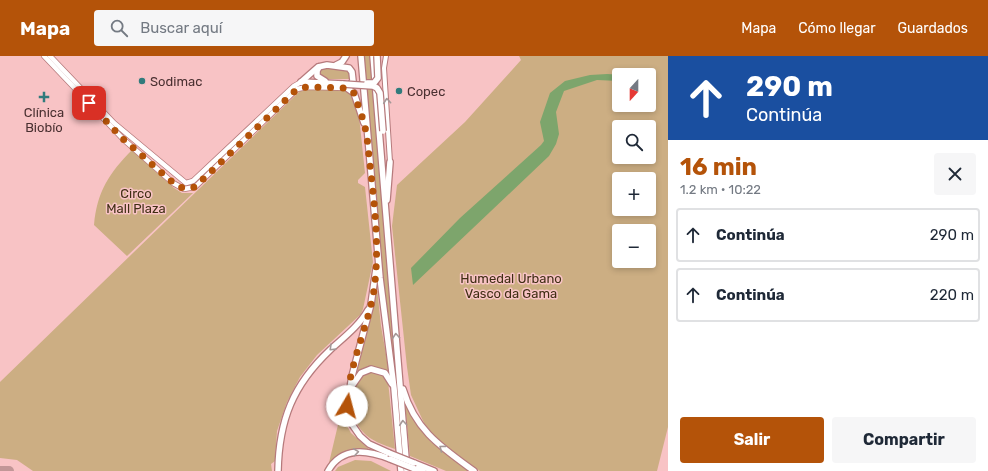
<!DOCTYPE html>
<html lang="es">
<meta charset="utf-8">
<style>
body{margin:0;font-family:Rubik,sans-serif;background:#f6f6f7;color:#1f2937;height:100vh;display:flex;flex-direction:column;font-size:15px;white-space:nowrap}
*{box-sizing:border-box;margin:0}
p{font-size:13px;color:#747a83}
.icon{flex:none;width:22px;height:22px;fill:none;stroke:currentColor;stroke-width:2;stroke-linecap:round;stroke-linejoin:round}
.map{position:relative;flex:1;overflow:hidden}
.panel{display:flex;flex-direction:column;background:#fff;width:320px}
.panel>*{flex:none}
.banner{background:#1a4fa0;color:#fff;overflow:hidden}
.needle{width:26px;rotate:201deg}
.fabs{position:absolute;left:612px;top:12px;display:grid;gap:8px}
.fabs a{display:grid;place-items:center;width:44px;height:44px;border-radius:4px;background:#fff;box-shadow:0 2px 6px #0003;font-size:20px}
.pin{position:absolute;display:grid;place-items:center;width:34px;height:34px;color:#fff;margin:-17px;border-radius:8px;box-shadow:0 2px 6px #0006}
.me{position:absolute;width:44px;margin:-22px;rotate:8deg;stroke-linejoin:round;filter:drop-shadow(0 0 3px #0008)}
.turn{display:flex;align-items:center;gap:14px;height:84px;padding:0 12px;font-size:18px}
.turn .icon{width:52px;height:52px;stroke-width:2.5}
.turn b{display:block;font-size:28px;line-height:34px}
.round{display:grid;place-items:center;flex:none;width:42px;height:42px;border-radius:4px;background:#f6f6f7}
.summary{display:flex;align-items:center;justify-content:space-between;height:68px;padding:0 12px}
h1{font-size:24px;font-weight:700;line-height:30px;color:#b45309}
.action{display:flex;gap:8px;margin-top:auto;padding:8px 12px}
.action a{flex:1;height:46px;border-radius:4px;background:#b45309;color:#fff;font-size:16px;font-weight:700;line-height:46px;text-align:center}
.action a+a{background:#f6f6f7;color:#1f2937}
ul{padding:0;list-style:none}
li{display:flex;align-items:center;gap:12px;height:54px;margin:0 8px 6px;padding:0 4px;border:2px solid #e0e1e3;border-radius:4px}
li div{flex:1}
li b{display:block;font-size:15px}
li em{font-style:normal}
header{display:flex;align-items:center;gap:24px;box-sizing:border-box;height:56px;padding:0 20px;background:#b45309;color:#fff}
header strong{font-size:19px}
nav{display:flex;gap:22px;margin-inline-start:auto;font-size:14px}
.search{width:280px;height:36px;background:#f6f6f7;display:flex;align-items:center;gap:10px;box-sizing:border-box;padding:0 14px;border-radius:4px;color:#747a83;font-size:15px}
main{display:flex;flex:1;min-height:0}
.map>svg:first-child{display:block}
.green{fill:#ccae83;fill-rule:evenodd}
.water{fill:#7da56c}
.lines{fill:none;stroke-linecap:round;stroke-linejoin:round}
.taxiway{stroke:#c29697;stroke-width:10}
.tertiary-casing{stroke:#b67a7c;stroke-width:6}
.secondary-casing{stroke:#b67a7c;stroke-width:6}
.primary-casing{stroke:#b67a7c;stroke-width:8}
.tertiary{stroke:#fff;stroke-width:4}
.secondary{stroke:#fff;stroke-width:4.5}
.primary{stroke:#fff;stroke-width:5.5}
.primary-bridge-casing{stroke:#b67a7c;stroke-width:8;stroke-linecap:butt}
.primary-bridge{stroke:#fff;stroke-width:5.5}
.oneway{stroke:#a49898}
.route{stroke:#b45309;stroke-width:7;stroke-dasharray:0 12.6}
.poi-dot{fill:#317b7c;stroke:#f8c3c5;stroke-width:1.5}
.labels{text-anchor:middle;dominant-baseline:central;stroke-width:3;stroke-linejoin:round;paint-order:stroke}
.poi-label{font-size:13px;fill:#4a3031;stroke:#f8c3c5;text-anchor:start}
.park-label{font-size:13px;fill:#3f2e13;stroke:#f8c3c5}
</style>
<header>
<strong>Mapa</strong>
<div class="search"><svg class="icon" aria-label="search" viewBox="0 0 24 24"><circle cx="10" cy="10" r="6"/><path d="M15 15l6 6"/></svg>Buscar aquí</div>
<nav><a>Mapa</a><a>Cómo llegar</a><a>Guardados</a></nav>
</header>
<main>
<div class="map">
<svg width="668" height="415" viewBox="0 0 668 415">
<rect width="100%" height="100%" fill="#f8c3c5"/>
<g class="green">
<polygon points="364,0 371,0 403,398 402,398 384,244"/>
<path d="M519 0H668V371L657 415H480L438 385 424 367 411 339 407 311 392 170 397 129 465 66 521 4ZM619 19H649V49H619ZM619 71H649V101H619ZM619 123H649V153H619ZM619 175H649V205H619Z"/>
<polygon points="323,12 348,13 352,23 323,23 319,21 319,16"/>
<polygon points="302,33 351,34 352,44 355,44 359,60 365,117 358,124 358,127 365,131 373,206 363,253 361,258 317,299 300,321 287,346 277,375 275,405 271,408 272,415 33,415 17,404 0,402 0,326"/>
<path d="M132 94 174 132 182 137H193L127 200 94 169C97 136 109 117 132 94Z"/>
<path d="M377 232 381 270 389 315C376 311 370 307 357 316Z"/>
<path d="M374 315 382 318 388 325 395 393C384 389 371 385 363 376 350 362 348 337 360 322 363 317 369 316 374 315Z"/>
<polygon points="405,348 413,363 431,386 470,415 446,415 410,400"/>
<path d="M342 352 346 368 351 377 371 395C351 392 344 400 328 411Z"/>
<polygon points="355,404 371,405 391,415 335,415 338,411"/>
</g>
<polygon class="water" points="607,18 624,19 619,19 619,25 597,24 564,35 556,56 559,78 556,88 549,100 413,229 411,212 460,162 541,89 544,85 540,66 550,37 565,25 590,19"/>
<g class="lines">
<polyline class="taxiway" points="0,415 9,415"/>
<g class="tertiary-casing">
<polyline id="tertiary" points="386,0 384,12 390,106"/>
</g>
<g class="secondary-casing">
<g id="secondary">
<polyline points="44,0 123,83 173,127 184,133 195,131 297,33 307,31 347,32"/>
<polyline points="50,0 114,67 186,127 193,125 294,30 301,26"/>
</g>
</g>
<g class="primary-casing">
<g id="primary">
<polyline points="361,0 380,222 394,332 401,415"/>
<polyline points="373,0 407,415"/>
<polyline points="336,9 342,6 346,0"/>
<polyline points="319,11 317,15 317,20 325,25"/>
<polyline points="301,26 318,11 327,9 349,12 352,16 353,25 347,32 354,37 364,67"/>
<polyline points="301,26 343,28"/>
<polyline points="387,144 390,106"/>
<polyline points="376,213 371,248 352,320 347,350 351,367 360,380 369,388 389,397"/>
<polyline points="352,330 361,317 371,313 385,317 392,328"/>
<path d="M403 333C415 374 441 391 474 415"/>
<polyline points="414,407 434,415"/>
<polyline points="415,413 423,415"/>
<path d="M278 415C279 364 293 329 330 294 343 282 359 270 368 254"/>
<path d="M328 415C342 390 367 394 390 403"/>
</g>
</g>
<use href="#tertiary" class="tertiary"/>
<use href="#secondary" class="secondary"/>
<use href="#primary" class="primary"/>
<g class="primary-bridge-casing">
<g id="primary-bridge">
<polyline points="367,27 374,27 378,22 377,0"/>
<polyline points="343,28 373,30 377,32 380,37 383,75"/>
<polyline points="389,397 414,407"/>
<polyline points="390,403 415,413"/>
</g>
</g>
<use href="#primary-bridge" class="primary-bridge"/>
</g>
<defs><path id="oneway-chevron" d="M-2-3.5L2.5 0L-2 3.5" fill="none" stroke-width="1.6" stroke-linecap="round" stroke-linejoin="round"/></defs>
<g class="oneway">
<use href="#oneway-chevron" transform="translate(387 45) rotate(-95)"/>
<use href="#oneway-chevron" transform="translate(396 280) rotate(-95)"/>
<use href="#oneway-chevron" transform="translate(332 292) rotate(136)"/>
<use href="#oneway-chevron" transform="translate(403 367) rotate(-95)"/>
<use href="#oneway-chevron" transform="translate(442 392) rotate(-143)"/>
<use href="#oneway-chevron" transform="translate(356 396) rotate(-8)"/>
</g>
<g class="lines">
<path class="route" d="M89 47 123 83 177 130 186 133 195 131 297 33 307 31 347 32 353 35 364 66 367 81C372 132 381 184 374 234 368 271 347 314 347 350"/>
</g>
<g class="poi-dot">
<circle cx="142" cy="25" r="4"/>
<circle cx="399" cy="35" r="4"/>
<path d="M42 35h4v4h4v4h-4v4h-4v-4h-4v-4h4z"/>
</g>
<g class="labels">
<g class="poi-label">
<text x="150" y="25">Sodimac</text>
<text x="407" y="35">Copec</text>
<text x="44" y="56" text-anchor="middle">Clínica<tspan x="44" dy="15">Biobío</tspan></text>
</g>
<g class="park-label">
<text x="136" y="137">Circo<tspan x="136" dy="15">Mall Plaza</tspan></text>
<text x="511" y="222">Humedal Urbano<tspan x="511" dy="15">Vasco da Gama</tspan></text>
</g>
</g>
</svg>
<div class="fabs">
<a><svg class="needle" viewBox="-14 -14 28 28"><path d="M0-13l5 13h-10z" fill="#e53935"/><path d="M0 13l5-13h-10z" fill="#747a83"/></svg></a>
<a><svg class="icon" aria-label="search" viewBox="0 0 24 24"><circle cx="10" cy="10" r="6"/><path d="M15 15l6 6"/></svg></a>
<a>+</a>
<a>−</a>
</div>
<div class="pin" style="left:89px;top:47px;background:#d93025"><svg class="icon" aria-label="arrive" viewBox="0 0 24 24"><path d="M6 21V4h12l-3 4 3 4H6"/></svg></div>
<svg class="me" style="left:347px;top:350px" viewBox="-20 -20 40 40"><circle r="19" fill="#fff"/><path d="M0-13L10 11 0 6-10 11z" fill="#b45309"/></svg>
</div>
<section class="panel">
<div class="banner">
<div class="turn"><svg class="icon" aria-label="ahead" viewBox="0 0 24 24"><path d="M12 20V5M6 11l6-6 6 6"/></svg><div><b>290 m</b>Continúa</div></div>
</div>
<div class="summary"><div><h1>16 min</h1><p>1.2 km · 10:22</p></div><a class="round"><svg class="icon" aria-label="close" viewBox="0 0 24 24"><path d="M6 6l12 12M18 6L6 18"/></svg></a></div>
<ul>
<li><svg class="icon" aria-label="ahead" viewBox="0 0 24 24"><path d="M12 20V5M6 11l6-6 6 6"/></svg><div><b>Continúa</b></div><em>290 m</em></li>
<li><svg class="icon" aria-label="ahead" viewBox="0 0 24 24"><path d="M12 20V5M6 11l6-6 6 6"/></svg><div><b>Continúa</b></div><em>220 m</em></li>
</ul>
<div class="action"><a>Salir</a><a>Compartir</a></div>
</section>
</main>
